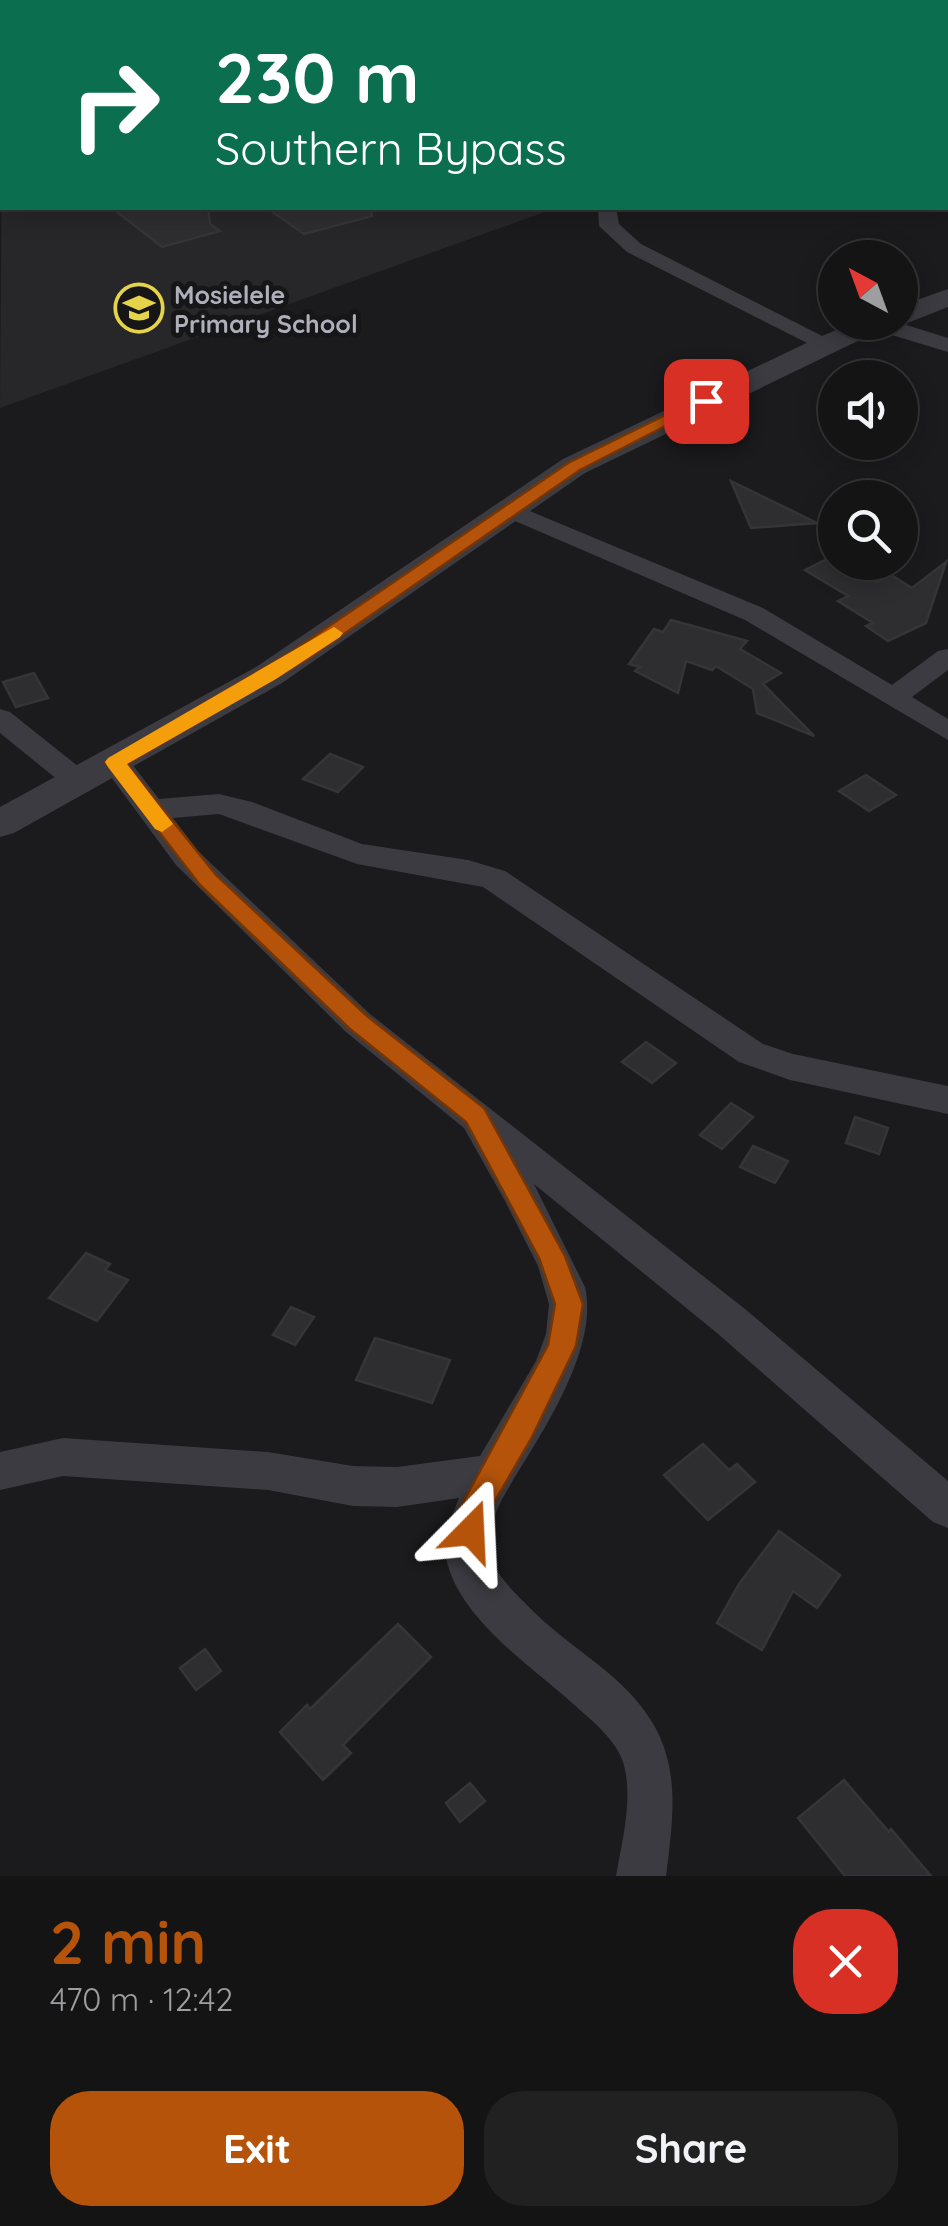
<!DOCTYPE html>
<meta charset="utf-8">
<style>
body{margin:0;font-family:Quicksand,sans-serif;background:#212122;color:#f1f3f6;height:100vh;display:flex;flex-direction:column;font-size:38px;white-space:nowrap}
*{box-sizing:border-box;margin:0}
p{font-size:32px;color:#9d9ea0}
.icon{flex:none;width:55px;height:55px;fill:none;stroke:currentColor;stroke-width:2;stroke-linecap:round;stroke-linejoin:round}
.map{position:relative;height:1876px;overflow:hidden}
.drawer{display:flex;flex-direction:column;background:#141415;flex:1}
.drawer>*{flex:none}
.hud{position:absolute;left:0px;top:0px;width:950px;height:210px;box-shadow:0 5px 25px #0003,0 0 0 2px #333334;background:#0b6e4f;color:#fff;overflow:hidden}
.needle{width:65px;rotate:319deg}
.controls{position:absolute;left:818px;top:240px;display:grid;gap:20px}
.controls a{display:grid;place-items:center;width:100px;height:100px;border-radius:50%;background:#141415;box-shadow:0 5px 25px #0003,0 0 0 2px #333334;font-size:50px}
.pin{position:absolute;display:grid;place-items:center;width:85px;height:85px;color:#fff;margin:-42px;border-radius:20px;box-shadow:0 5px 15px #0006}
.me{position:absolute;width:110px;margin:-55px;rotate:21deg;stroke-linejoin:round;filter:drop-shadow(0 0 8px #0008)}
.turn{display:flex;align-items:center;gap:35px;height:210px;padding:0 50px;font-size:45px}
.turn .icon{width:130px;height:130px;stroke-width:2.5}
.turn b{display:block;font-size:70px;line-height:85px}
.round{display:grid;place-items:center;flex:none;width:105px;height:105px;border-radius:40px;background:#212122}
.overview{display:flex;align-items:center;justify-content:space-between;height:170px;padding:0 50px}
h1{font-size:60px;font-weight:700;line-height:75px;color:#b45309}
.primary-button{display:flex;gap:20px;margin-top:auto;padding:20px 50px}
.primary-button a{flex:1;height:115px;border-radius:40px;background:#b45309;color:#fff;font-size:40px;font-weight:700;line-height:115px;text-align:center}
.primary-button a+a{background:#212122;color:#f1f3f6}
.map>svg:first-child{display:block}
.built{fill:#272629}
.building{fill:#2e2d30;stroke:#353438;stroke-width:2.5}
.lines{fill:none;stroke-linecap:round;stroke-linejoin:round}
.service{fill:#3c3b41;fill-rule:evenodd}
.minor{fill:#3c3b41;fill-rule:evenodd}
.tertiary{fill:#3c3b41;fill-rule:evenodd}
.route{fill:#b45309;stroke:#753606;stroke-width:2.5}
.slow{fill:#f59e0b}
.labels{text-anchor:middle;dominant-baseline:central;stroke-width:10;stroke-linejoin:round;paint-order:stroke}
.far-poi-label{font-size:25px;font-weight:bold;fill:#aeafbb;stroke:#161517;text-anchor:start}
</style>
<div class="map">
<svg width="948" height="1876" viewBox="0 0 948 1876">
<rect width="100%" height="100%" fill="#1b1a1c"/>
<polygon class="built" points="2,139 2,208 556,208 0,408"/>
<g class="building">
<polygon points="112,208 208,208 210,224 220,231 162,247"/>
<polygon points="267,208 371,208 372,216 304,234"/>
<polygon points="731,481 817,523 751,528"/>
<polygon points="833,556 835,562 844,562 877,582 891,575 912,588 946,562 926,623 888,641 866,626 873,623 838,601 848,596 805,570"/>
<polygon points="671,620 747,641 740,649 781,673 763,684 814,736 757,713 753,689 716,666 712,670 686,661 678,693 635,671 640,667 629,664 654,629 663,632"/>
<polygon points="34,673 48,698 16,707 3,682"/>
<polygon points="330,754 363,767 338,792 303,779"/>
<polygon points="866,775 896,795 869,811 839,791"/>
<polygon points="646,1042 676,1063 652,1083 622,1062"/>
<polygon points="731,1103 753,1117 722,1149 700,1135"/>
<polygon points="855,1117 888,1128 879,1154 846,1143"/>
<polygon points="753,1146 788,1161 775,1183 740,1167"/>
<polygon points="86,1253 110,1264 105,1270 128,1280 97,1321 49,1298"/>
<polygon points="291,1307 314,1317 295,1345 273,1335"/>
<polygon points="375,1338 450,1360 432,1403 356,1380"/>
<polygon points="703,1444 729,1470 737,1464 755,1482 708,1520 664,1475"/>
<polygon points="779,1531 840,1575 817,1608 793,1591 762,1650 717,1623 739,1584"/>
<polygon points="398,1624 431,1657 343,1745 351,1753 323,1780 280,1732 307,1705 310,1709"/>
<polygon points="205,1649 221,1671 196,1690 180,1668"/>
<polygon points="844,1780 889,1832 891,1829 931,1876 845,1876 798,1818"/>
<polygon points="470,1783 485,1801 460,1822 446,1803"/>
</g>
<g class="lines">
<polygon class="service" points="937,0 947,0 948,2 939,2"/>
<g class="minor">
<polygon points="193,0 217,0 219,2 195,2"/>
<polygon points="2,55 2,66 0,67 0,56"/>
<rect x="0" y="121" width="2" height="10"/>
<polygon points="598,208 616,208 619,224 641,244 838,344 835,349 819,349 627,252 599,226"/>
<polygon points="897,322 948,338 948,352 872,329 869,324"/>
<polygon points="508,502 763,608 892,685 938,651 948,649 948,670 912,697 948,719 948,740 745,620 499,514 496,509"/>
<polygon points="0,709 10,712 89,775 94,782 89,789 69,789 0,733"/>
<path d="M115 753 125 755 159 799 219 794 252 802 362 844 468 860 505 871 763 1044 793 1054 948 1086V1114L790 1080 739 1062 483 887 357 864 219 814 173 818 198 851 370 1014 745 1309 948 1481V1528L933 1522 717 1333 534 1184 585 1287C599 1348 543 1431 512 1482 500 1502 486 1527 490 1553 492 1570 512 1590 524 1602 548 1628 578 1648 606 1671 681 1733 678 1787 666 1876H616C622 1840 634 1798 623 1762 616 1741 596 1724 580 1710 537 1670 457 1619 446 1557 443 1537 452 1516 459 1498L397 1507 353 1506 268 1490 63 1476 0 1490V1452L63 1438 268 1452 353 1466 397 1467 480 1456 536 1361 546 1334 549 1304 538 1266 505 1201 464 1128 346 1032 176 865 100 762 105 755Z"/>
</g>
<polygon class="tertiary" points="948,289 948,307 910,322 895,323 585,473 282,683 14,833 0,837 0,807 256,667 563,459 817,338 856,322 900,322 900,306"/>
</g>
<polygon class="route" points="700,398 714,401 580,470 308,659 127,764 216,875 367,1016 484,1108 565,1256 583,1304 576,1346 531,1439 489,1511 482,1541 471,1545 461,1541 456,1531 460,1508 548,1345 555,1304 539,1258 466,1122 350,1029 200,885 105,762 294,650 568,463"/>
<polygon class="slow" points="334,627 343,633 340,637 276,679 127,764 173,824 162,832 155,829 108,767 105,762 108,758"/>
<defs>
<g id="school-ring" transform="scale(2.5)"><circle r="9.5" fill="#161517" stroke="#e5d449" stroke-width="1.5"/><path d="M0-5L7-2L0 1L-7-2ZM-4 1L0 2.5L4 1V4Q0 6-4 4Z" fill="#e5d449"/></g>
</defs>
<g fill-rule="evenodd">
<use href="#school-ring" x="139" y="308"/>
</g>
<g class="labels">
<g class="far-poi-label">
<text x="174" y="294">Mosielele<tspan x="174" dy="29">Primary School</tspan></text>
</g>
</g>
</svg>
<div class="controls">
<a><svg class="needle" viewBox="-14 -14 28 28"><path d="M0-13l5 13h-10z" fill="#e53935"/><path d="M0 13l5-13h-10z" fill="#9d9ea0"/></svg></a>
<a><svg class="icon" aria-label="sound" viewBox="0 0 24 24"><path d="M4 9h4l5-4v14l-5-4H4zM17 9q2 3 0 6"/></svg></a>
<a><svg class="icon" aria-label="search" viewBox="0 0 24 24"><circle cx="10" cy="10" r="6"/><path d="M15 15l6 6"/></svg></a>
</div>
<div class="pin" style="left:706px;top:401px;background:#d93025"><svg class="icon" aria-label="arrive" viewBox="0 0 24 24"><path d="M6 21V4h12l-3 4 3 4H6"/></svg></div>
<svg class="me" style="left:471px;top:1531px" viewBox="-20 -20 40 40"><path d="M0-17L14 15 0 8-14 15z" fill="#b45309" stroke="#fff" stroke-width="4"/></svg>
<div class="hud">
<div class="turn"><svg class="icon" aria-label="right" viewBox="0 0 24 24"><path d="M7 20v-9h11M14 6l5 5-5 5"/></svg><div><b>230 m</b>Southern Bypass</div></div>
</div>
</div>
<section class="drawer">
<div class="overview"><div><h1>2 min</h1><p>470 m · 12:42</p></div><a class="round" style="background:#d93025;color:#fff"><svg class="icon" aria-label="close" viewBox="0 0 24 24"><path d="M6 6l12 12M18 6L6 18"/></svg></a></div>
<div class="primary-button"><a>Exit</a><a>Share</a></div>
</section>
